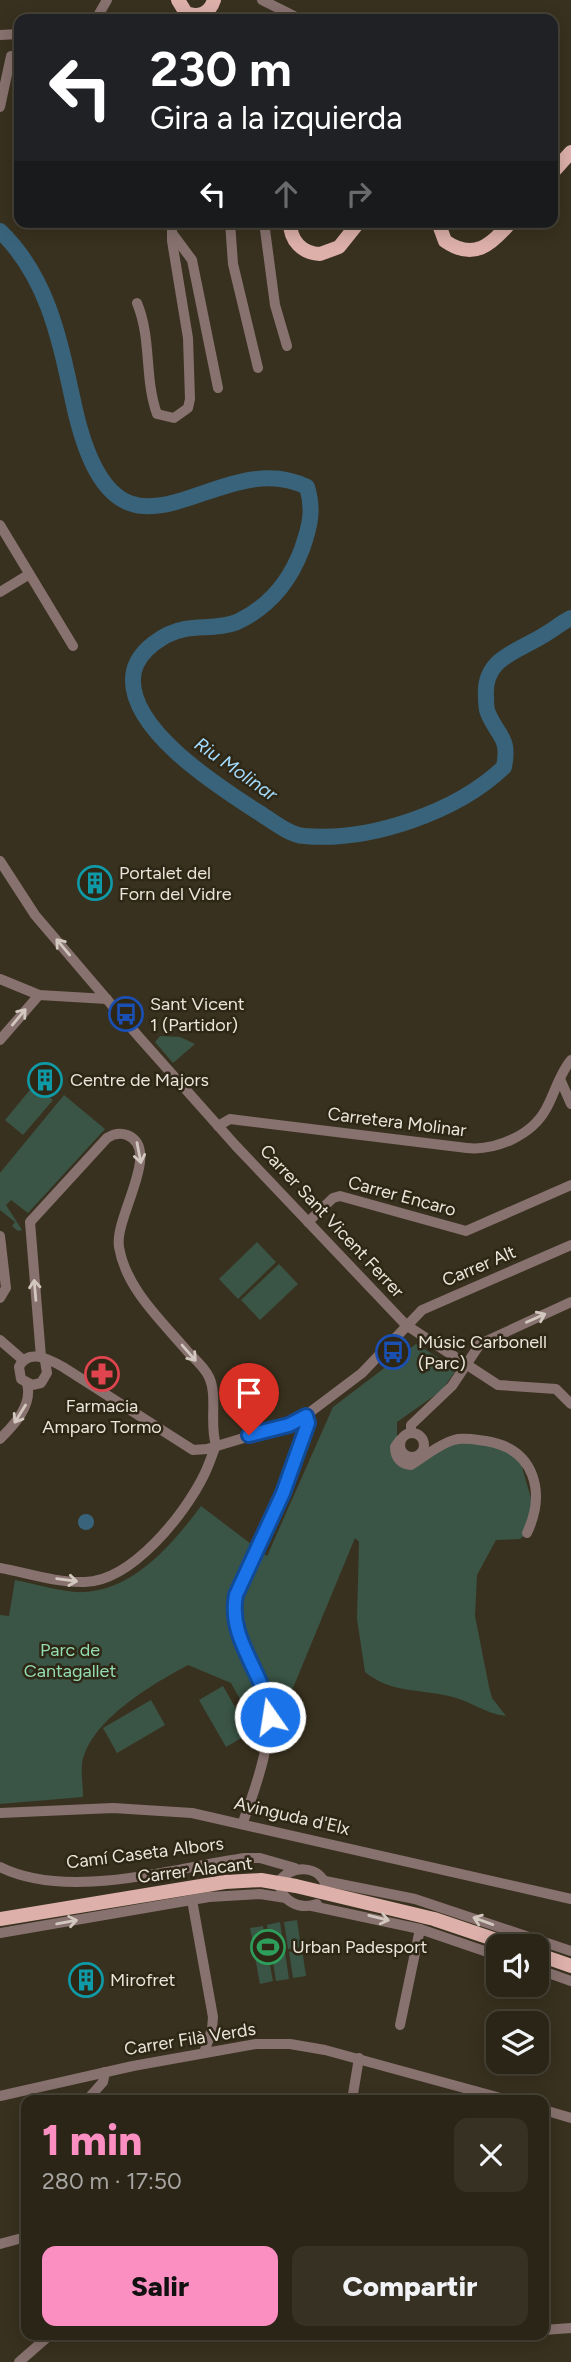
<!DOCTYPE html>
<html lang="es">
<meta charset="utf-8">
<style>
body{margin:0;font-family:Figtree,sans-serif;background:#373124;color:#f1f3f6;height:100vh;display:flex;flex-direction:column;font-size:26px;white-space:nowrap}
*{box-sizing:border-box;margin:0}
p{font-size:23px;color:#a6a5a1}
.icon{flex:none;width:38px;height:38px;fill:none;stroke:currentColor;stroke-width:2;stroke-linecap:round;stroke-linejoin:round}
.map{position:relative;flex:1;overflow:hidden}
.sheet{position:absolute;left:21px;top:2095px;width:528px;height:245px;display:flex;flex-direction:column;background:#2b2517;border-radius:14px;box-shadow:0 4px 18px #0003,0 0 0 2px #474236}
.sheet>*{flex:none}
.banner{position:absolute;left:14px;top:14px;width:544px;height:214px;border-radius:14px;box-shadow:0 4px 18px #0003,0 0 0 2px #474236;background:#202124;color:#fff;overflow:hidden}
.buttons{position:absolute;left:486px;top:1934px;display:grid;gap:14px}
.buttons a{display:grid;place-items:center;width:63px;height:63px;border-radius:14px;background:#2b2517;box-shadow:0 4px 18px #0003,0 0 0 2px #474236;font-size:35px}
.pin{position:absolute;display:grid;place-items:center;width:60px;height:60px;color:#fff;margin:-72px -30px;border-radius:50% 50% 50% 0;rotate:-45deg;box-shadow:0 0 7px #0007}
.pin .icon{rotate:45deg}
.me{position:absolute;width:77px;margin:-38px;rotate:347deg;stroke-linejoin:round;filter:drop-shadow(0 0 5px #0008)}
.turn{display:flex;align-items:center;gap:24px;height:147px;padding:0 21px;font-size:32px}
.turn .icon{width:91px;height:91px;stroke-width:2.5}
.turn b{display:block;font-size:49px;line-height:60px}
.lanes{display:flex;align-items:center;height:66px;padding:0 21px;background:#0003;justify-content:center;gap:35px;direction:ltr}
.lanes .off{opacity:.35}
.round{display:grid;place-items:center;flex:none;width:74px;height:74px;border-radius:14px;background:#373124}
.headline{display:flex;align-items:center;justify-content:space-between;height:119px;padding:0 21px}
h1{font-size:42px;font-weight:800;line-height:52px;color:#fc8fc2}
.button{display:flex;gap:14px;margin-top:auto;padding:14px 21px}
.button a{flex:1;height:80px;border-radius:14px;background:#fc8fc2;color:#111;font-size:28px;font-weight:800;line-height:80px;text-align:center}
.button a+a{background:#373124;color:#f1f3f6}
.map>svg:first-child{display:block}
.green{fill:#3a5545}
.water{fill:#38637b}
.lines{fill:none;stroke-linecap:round;stroke-linejoin:round}
.river{stroke:#38637b;stroke-width:16}
.minor{stroke:#88726f;stroke-width:10}
.major{stroke:#ddb0aa;stroke-width:14}
.oneway{stroke:#d2c8bf}
.route-casing{stroke:#114b97;stroke-width:18}
.route{stroke:#1a73e8;stroke-width:12}
.labels{text-anchor:middle;dominant-baseline:central;stroke-width:5;stroke-linejoin:round;paint-order:stroke}
.poi-label{font-size:18px;fill:#eae5da;stroke:#2f2716;text-anchor:start}
.street-label{font-size:18px;fill:#eae5da;stroke:#2f2716}
.park-label{font-size:18px;fill:#94dcb2;stroke:#2f2716}
.water-label{font-size:19px;font-style:italic;fill:#a3dbfd;stroke:#2f2716}
</style>
<div class="map">
<svg width="571" height="2362" viewBox="0 0 571 2362">
<rect width="100%" height="100%" fill="#39311f"/>
<g class="green">
<polygon points="160,1036 180,1037 195,1044 173,1063 155,1042"/>
<polygon points="34,1085 53,1100 23,1135 5,1120"/>
<polygon points="64,1095 105,1129 28,1213 11,1200 6,1205 22,1230 18,1231 12,1226 15,1222 0,1210 0,1173"/>
<polygon points="257,1242 276,1262 238,1299 219,1279"/>
<polygon points="279,1264 298,1284 260,1320 241,1300"/>
<path d="M416 1344 457 1369 441 1391 397 1422V1452L402 1459 412 1461 460 1440 505 1447 521 1464 533 1505 527 1533 520 1539 496 1540 477 1575 475 1616 489 1687 492 1698 506 1716C485 1714 469 1700 449 1696 418 1689 391 1693 365 1672L357 1619 359 1542 355 1538 283 1712 262 1715 257 1740 252 1721 231 1683 188 1665C151 1685 89 1721 82 1764 81 1774 83 1786 83 1797L0 1804V1615L9 1616 15 1580C35 1584 55 1590 75 1592 130 1595 171 1546 201 1506L267 1556 333 1407Z"/>
<polygon points="223,1686 250,1733 226,1747 199,1700"/>
<polygon points="151,1700 165,1725 117,1753 103,1728"/>
<polygon points="297,1920 301,1947 288,1949 284,1922"/>
<polygon points="280,1922 284,1949 271,1951 267,1925"/>
<polygon points="263,1926 268,1952 255,1954 250,1928"/>
<polygon points="302,1949 306,1976 293,1978 289,1952"/>
<polygon points="285,1952 289,1979 276,1981 272,1955"/>
<polygon points="268,1955 273,1981 260,1984 255,1957"/>
</g>
<circle class="water" cx="86" cy="1522" r="8"/>
<g class="lines">
<path class="river" d="M0 231C51 280 61 348 76 414 121 599 215 441 307 487 314 510 310 526 302 549 290 581 269 607 237 622 220 629 202 626 185 629 164 633 139 650 134 671 122 726 219 787 258 812 271 820 289 835 304 836 370 842 457 812 504 767 510 737 498 737 488 713 486 709 486 702 486 697 483 658 517 652 544 635 553 630 561 623 571 618"/>
<g class="minor">
<polyline points="262,0 300,19"/>
<polyline points="96,19 107,0"/>
<polyline points="0,35 19,34"/>
<polyline points="0,107 11,56"/>
<polyline points="230,222 233,264 258,368"/>
<polyline points="264,222 275,305 287,346"/>
<polyline points="172,233 192,260 218,388"/>
<path d="M137 303C152 339 144 378 157 414L174 418 188 408 190 399 188 338 172 241V222"/>
<polyline points="0,525 73,646"/>
<polyline points="0,592 28,575"/>
<polyline points="0,861 35,915 139,1037 236,1146 406,1325 498,1385 556,1389 571,1404"/>
<polyline points="0,979 39,995 107,999"/>
<polyline points="0,1040 39,995"/>
<polyline points="560,1079 571,1104"/>
<path d="M218 1126 230 1119 467 1148C496 1151 532 1135 546 1109 555 1093 559 1074 571 1060"/>
<polyline points="308,1222 333,1198 340,1196 466,1231 571,1185"/>
<polyline points="0,1236 6,1288 0,1298"/>
<polyline points="0,1340 23,1360"/>
<path d="M41 1357 30 1222 107 1138C113 1134 119 1132 127 1135 163 1149 114 1217 119 1247 126 1289 162 1321 188 1352 195 1359 205 1368 209 1377 218 1396 209 1424 216 1445"/>
<path d="M45 1361 47 1373 41 1383 32 1385 21 1379 19 1367C28 1348 49 1359 63 1367L193 1450 207 1449 297 1422 362 1373 422 1310 571 1245"/>
<polyline points="411,1432 411,1425 452,1386 480,1344 571,1302"/>
<circle cx="412" cy="1445" r="12"/>
<path d="M0 1439C14 1425 33 1405 27 1384"/>
<path d="M400 1440 395 1447C395 1458 401 1464 411 1465 424 1457 439 1444 454 1440 463 1437 477 1440 486 1441 535 1449 546 1492 527 1533"/>
<path d="M0 1568C27 1573 57 1583 85 1582 132 1581 185 1514 204 1475 209 1465 212 1455 216 1445"/>
<polyline points="0,1813 113,1808 192,1813 571,1899"/>
<path d="M243 1822C255 1790 276 1731 268 1698 260 1663 227 1636 235 1598 245 1558 315 1450 306 1416"/>
<path d="M0 1867C68 1901 173 1868 245 1858H260L295 1868"/>
<polyline points="325,1881 415,1899 571,1951"/>
<polyline points="192,1900 213,2017 212,2029 204,2053"/>
<path d="M317 1904C300 1910 281 1902 279 1882 290 1865 319 1864 326 1886"/>
<polyline points="312,1906 420,1929 499,1956"/>
<polyline points="0,1933 209,1897 260,1894 286,1898"/>
<polyline points="537,1969 571,1981"/>
<polyline points="400,2025 420,1929"/>
<polyline points="0,2096 133,2066 256,2044 290,2044 325,2050 508,2100"/>
<polyline points="87,2100 103,2082 105,2072"/>
<polyline points="352,2100 359,2058"/>
<polyline points="544,2110 571,2118"/>
<polyline points="0,2244 26,2237"/>
<polyline points="544,2330 571,2328"/>
<polyline points="19,2362 51,2334"/>
</g>
<g class="major">
<path d="M178 0 186 13C199 18 210 13 214 0"/>
<polyline points="553,172 571,152"/>
<path d="M290 222C290 241 302 253 320 254L339 247 359 222"/>
<path d="M438 222 445 241C474 261 491 245 511 222"/>
<polyline points="0,1919 225,1882 261,1880 296,1886 434,1919 514,1946"/>
<polyline points="537,1954 571,1966"/>
</g>
</g>
<defs><path id="oneway-shaft" d="M-6 0H5M1.5-3L5.5 0L1.5 3" fill="none" stroke-width="1.6" stroke-linecap="round" stroke-linejoin="round" transform="scale(1.75)"/></defs>
<g class="oneway">
<use href="#oneway-shaft" transform="translate(63 947) rotate(-130)"/>
<use href="#oneway-shaft" transform="translate(19 1017) rotate(-50)"/>
<use href="#oneway-shaft" transform="translate(139 1153) rotate(79)"/>
<use href="#oneway-shaft" transform="translate(35 1290) rotate(-95)"/>
<use href="#oneway-shaft" transform="translate(536 1318) rotate(-24)"/>
<use href="#oneway-shaft" transform="translate(189 1353) rotate(49)"/>
<use href="#oneway-shaft" transform="translate(20 1414) rotate(122)"/>
<use href="#oneway-shaft" transform="translate(67 1580) rotate(8)"/>
<use href="#oneway-shaft" transform="translate(379 1918) rotate(14)"/>
<use href="#oneway-shaft" transform="translate(483 1921) rotate(-160)"/>
<use href="#oneway-shaft" transform="translate(67 1922) rotate(-10)"/>
</g>
<g class="lines">
<g class="route-casing">
<path id="route" d="M249 1435 289 1425 306 1416 308 1423 283 1493 236 1595C227 1640 266 1674 270 1717"/>
</g>
<use href="#route" class="route"/>
</g>
<defs>
<g id="building-ring" transform="scale(1.75)"><circle r="9.5" fill="#2f2716" stroke="#0f9aa8" stroke-width="1.5"/><path d="M-4-6H4V6H1V3H-1V6H-4ZM-2.5-4.3h1.7v1.8h-1.7ZM.8-4.3h1.7v1.8H.8ZM-2.5-1h1.7V.8h-1.7ZM.8-1h1.7V.8H.8Z" fill="#0f9aa8"/></g>
<g id="bus-ring" transform="scale(1.75)"><circle r="9.5" fill="#2f2716" stroke="#1a4fb4" stroke-width="1.5"/><path d="M-5-6H5V4H4V6H2V4H-2V6H-4V4H-5ZM-3.5-4V0h7V-4ZM-3.5 1.2v1.5H-2V1.2ZM2 1.2v1.5H3.5V1.2Z" fill="#1a4fb4"/></g>
<g id="pharmacy-ring" transform="scale(1.75)"><circle r="9.5" fill="#2f2716" stroke="#e0444e" stroke-width="1.5"/><path d="M-2-6h4v4h4v4h-4v4h-4v-4h-4v-4h4Z" fill="#e0444e"/></g>
<g id="stadium-ring" transform="scale(1.75)"><circle r="9.5" fill="#2f2716" stroke="#2e9e5b" stroke-width="1.5"/><path d="M0-5a6.5 5 0 1 0 0 10a6.5 5 0 1 0 0-10ZM-3.5-1.8h7v3.6h-7Z" fill="#2e9e5b"/></g>
</defs>
<g fill-rule="evenodd">
<use href="#building-ring" x="95" y="883"/>
<use href="#bus-ring" x="126" y="1014"/>
<use href="#building-ring" x="45" y="1080"/>
<use href="#bus-ring" x="393" y="1352"/>
<use href="#pharmacy-ring" x="102" y="1374"/>
<use href="#stadium-ring" x="268" y="1947"/>
<use href="#building-ring" x="86" y="1980"/>
</g>
<g class="labels">
<g class="poi-label">
<text x="119" y="873">Portalet del<tspan x="119" dy="21">Forn del Vidre</tspan></text>
<text x="150" y="1004">Sant Vicent<tspan x="150" dy="21">1 (Partidor)</tspan></text>
<text x="70" y="1080">Centre de Majors</text>
<text x="418" y="1342">Músic Carbonell<tspan x="418" dy="21">(Parc)</tspan></text>
<text x="102" y="1406" text-anchor="middle">Farmacia<tspan x="102" dy="21">Amparo Tormo</tspan></text>
<text x="292" y="1947">Urban Padesport</text>
<text x="110" y="1980">Mirofret</text>
</g>
<g class="street-label">
<text transform="translate(397 1122) rotate(7)">Carretera Molinar</text>
<text transform="translate(402 1196) rotate(15)">Carrer Encaro</text>
<text transform="translate(332 1221) rotate(47)">Carrer Sant Vicent Ferrer</text>
<text transform="translate(479 1266) rotate(-23)">Carrer Alt</text>
<text transform="translate(292 1816) rotate(13)">Avinguda d'Elx</text>
<text transform="translate(145 1853) rotate(-7)">Camí Caseta Albors</text>
<text transform="translate(195 1870) rotate(-7)">Carrer Alacant</text>
<text transform="translate(190 2039) rotate(-9)">Carrer Filà Verds</text>
</g>
<g class="park-label">
<text x="70" y="1650">Parc de<tspan x="70" dy="21">Cantagallet</tspan></text>
</g>
<g class="water-label">
<text transform="translate(236 769) rotate(35)">Riu Molinar</text>
</g>
</g>
</svg>
<div class="buttons">
<a><svg class="icon" aria-label="sound" viewBox="0 0 24 24"><path d="M4 9h4l5-4v14l-5-4H4zM17 9q2 3 0 6"/></svg></a>
<a><svg class="icon" aria-label="layers" viewBox="0 0 24 24"><path d="M12 4l9 5-9 5-9-5zM3 14l9 5 9-5"/></svg></a>
</div>
<div class="pin" style="left:249px;top:1435px;background:#d93025"><svg class="icon" aria-label="arrive" viewBox="0 0 24 24"><path d="M6 21V4h12l-3 4 3 4H6"/></svg></div>
<svg class="me" style="left:270px;top:1717px" viewBox="-20 -20 40 40"><circle r="17" fill="#1a73e8" stroke="#fff" stroke-width="3"/><path d="M0-11L8 9 0 5-8 9z" fill="#fff"/></svg>
<div class="banner">
<div class="turn"><svg class="icon" aria-label="left" viewBox="0 0 24 24"><path d="M17 20v-9H6M10 6l-5 5 5 5"/></svg><div><b>230 m</b>Gira a la izquierda</div></div>
<div class="lanes"><svg class="icon" aria-label="left" viewBox="0 0 24 24"><path d="M17 20v-9H6M10 6l-5 5 5 5"/></svg><svg class="icon off" aria-label="ahead" viewBox="0 0 24 24"><path d="M12 20V5M6 11l6-6 6 6"/></svg><svg class="icon off" aria-label="right" viewBox="0 0 24 24"><path d="M7 20v-9h11M14 6l5 5-5 5"/></svg></div>
</div>
<section class="sheet">
<div class="headline"><div><h1>1 min</h1><p>280 m · 17:50</p></div><a class="round"><svg class="icon" aria-label="close" viewBox="0 0 24 24"><path d="M6 6l12 12M18 6L6 18"/></svg></a></div>
<div class="button"><a>Salir</a><a>Compartir</a></div>
</section>
</div>
